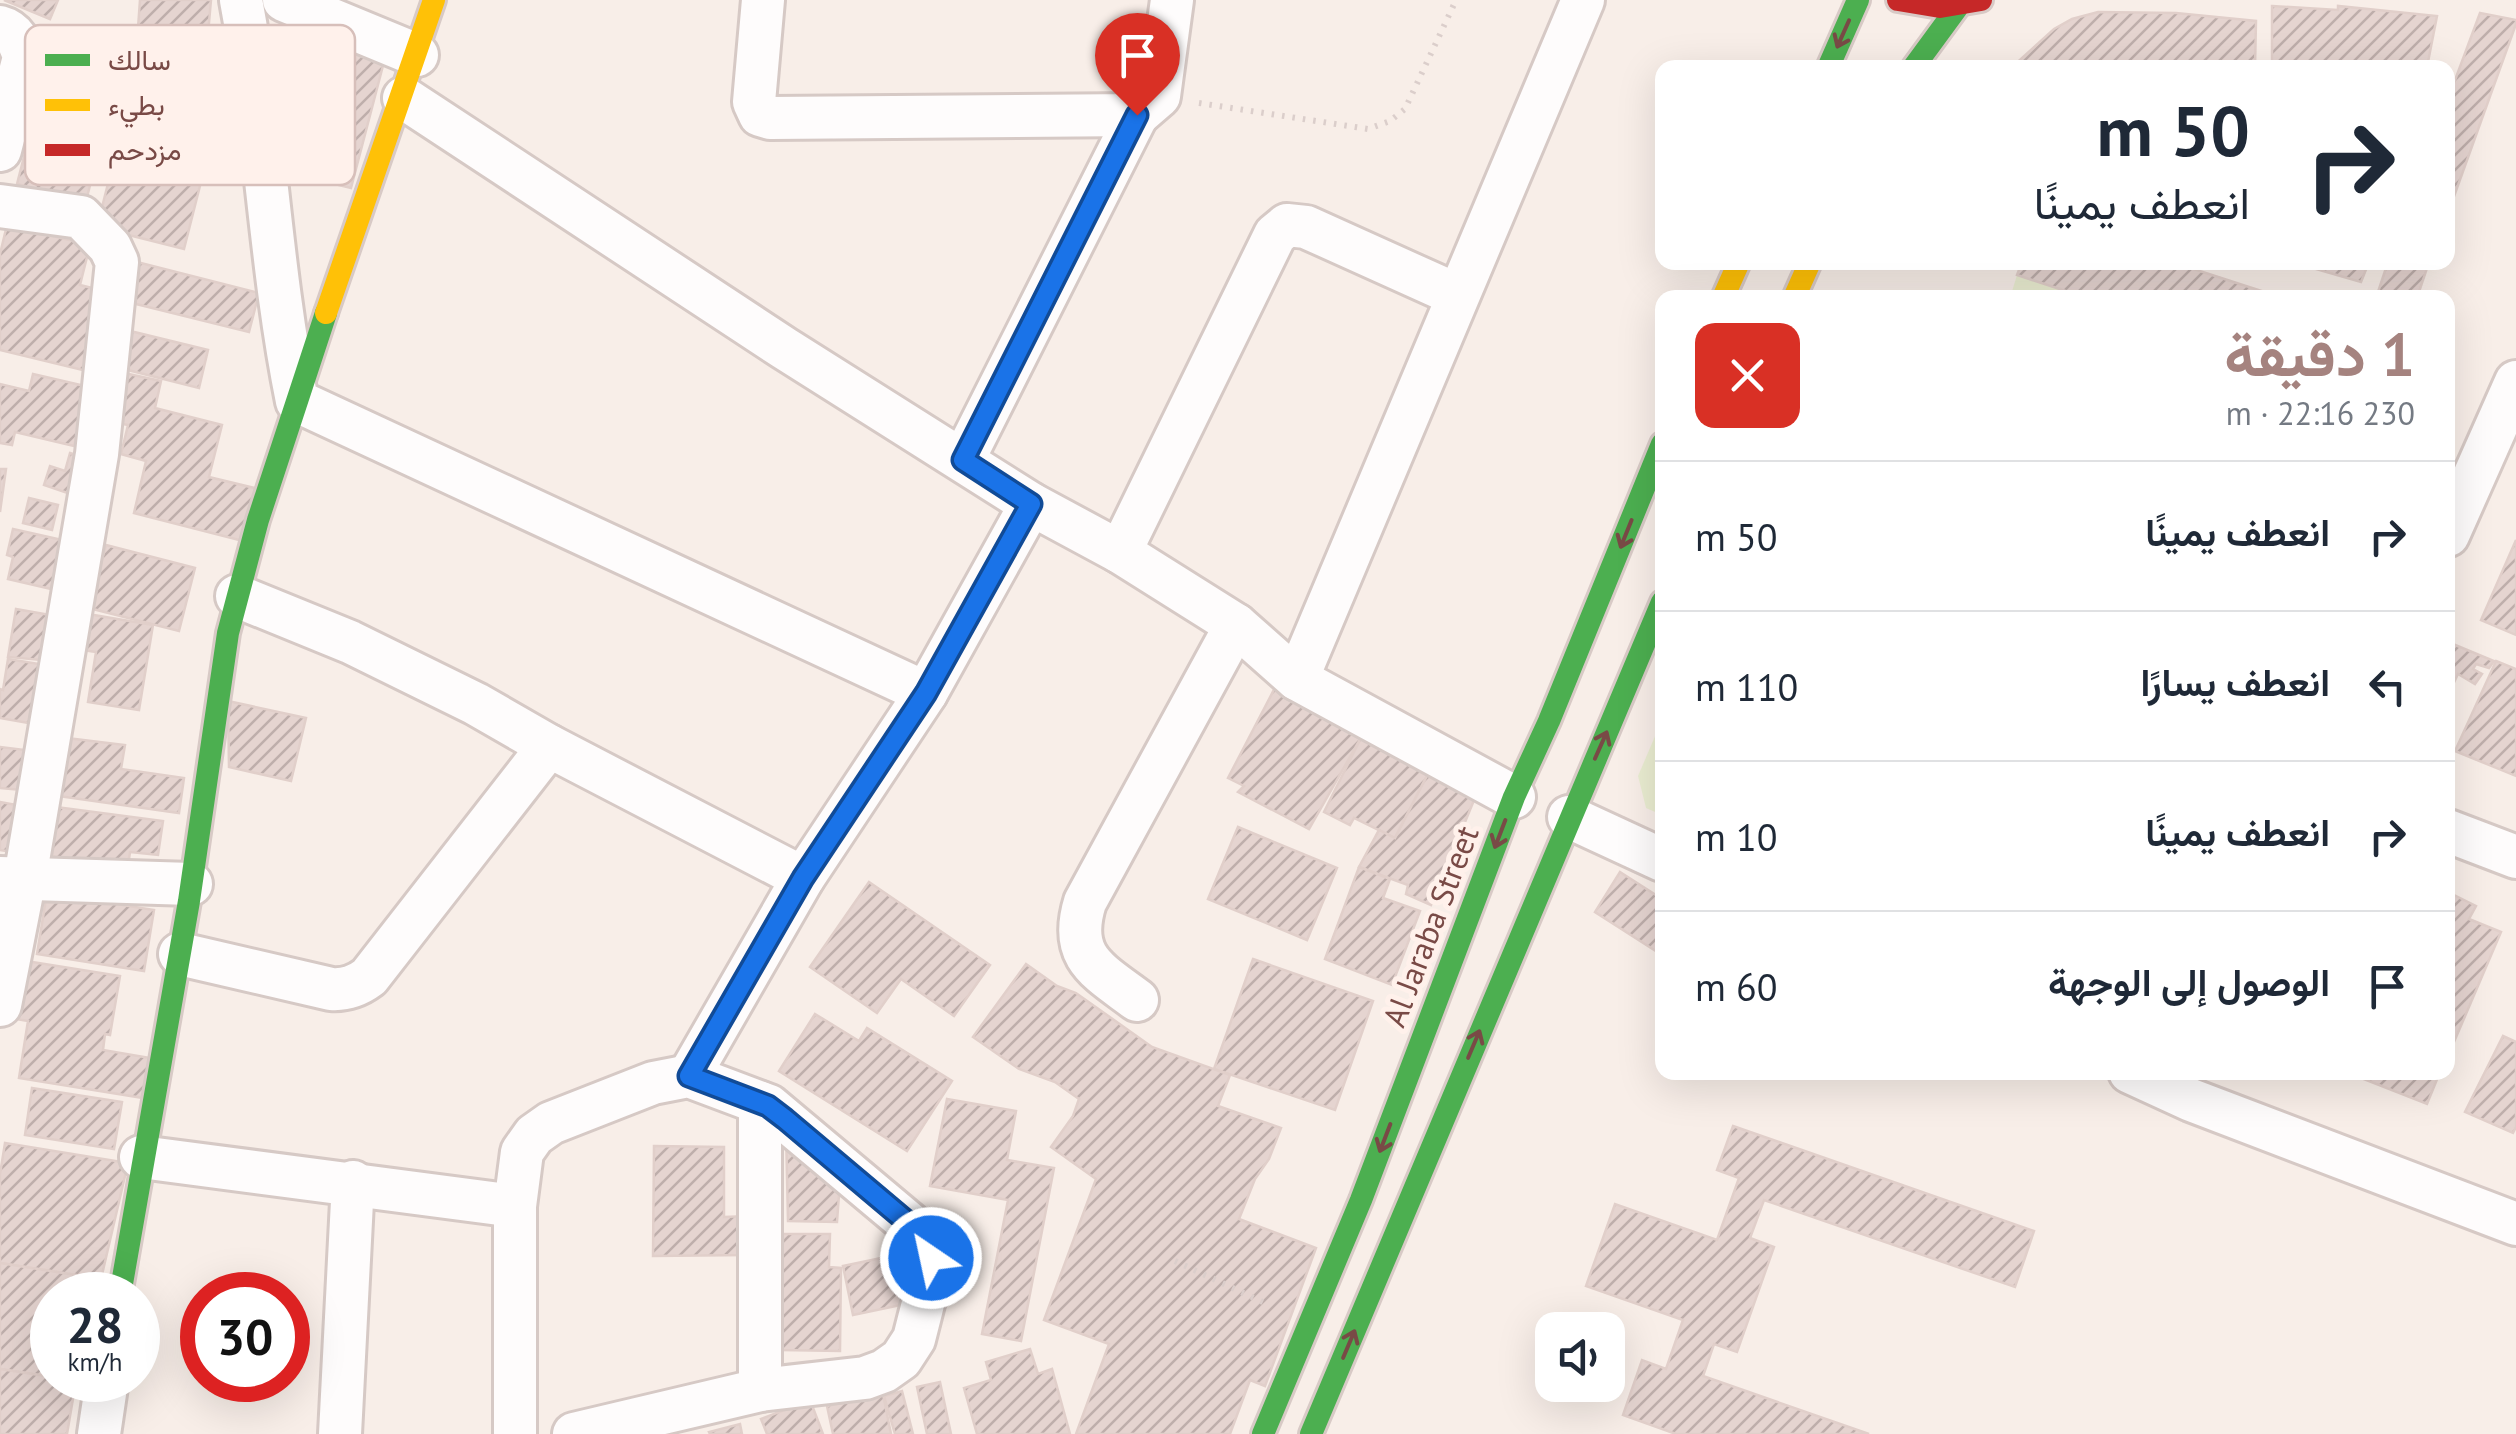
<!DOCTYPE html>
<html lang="ar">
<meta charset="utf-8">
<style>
body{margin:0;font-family:"PT Sans",Vazirmatn,sans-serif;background:#f2f2f3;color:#1f2937;direction:rtl;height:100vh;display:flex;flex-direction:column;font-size:38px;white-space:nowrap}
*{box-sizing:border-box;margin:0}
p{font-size:32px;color:#747a83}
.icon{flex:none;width:55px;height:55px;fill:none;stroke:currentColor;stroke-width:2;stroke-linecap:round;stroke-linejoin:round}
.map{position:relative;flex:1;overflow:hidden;direction:ltr}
.panel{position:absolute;left:1655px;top:290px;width:800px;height:790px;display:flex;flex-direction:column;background:#fff;border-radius:20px;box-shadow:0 10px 40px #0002;direction:rtl}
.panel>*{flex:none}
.hud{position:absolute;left:1655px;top:60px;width:800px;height:210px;border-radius:20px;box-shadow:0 10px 40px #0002;direction:rtl;background:#fff;color:#1f2937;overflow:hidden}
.tools{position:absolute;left:1535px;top:1312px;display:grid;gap:20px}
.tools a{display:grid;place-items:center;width:90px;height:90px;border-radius:20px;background:#fff;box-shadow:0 10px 40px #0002;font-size:50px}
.speed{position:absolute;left:30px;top:1272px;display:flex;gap:20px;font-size:50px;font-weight:700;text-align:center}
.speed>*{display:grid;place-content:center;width:130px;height:130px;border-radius:50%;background:#fff;box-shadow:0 10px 40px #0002;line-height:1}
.speed small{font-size:25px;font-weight:400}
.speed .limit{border:15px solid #d22;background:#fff;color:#111}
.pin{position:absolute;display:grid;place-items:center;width:85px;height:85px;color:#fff;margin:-102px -42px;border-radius:50% 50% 50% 0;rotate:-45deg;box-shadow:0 0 10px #0007}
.pin .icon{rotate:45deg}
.me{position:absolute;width:110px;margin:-55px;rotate:326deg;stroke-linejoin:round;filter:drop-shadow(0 0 8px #0008)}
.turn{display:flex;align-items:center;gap:35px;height:210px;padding:0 40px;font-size:45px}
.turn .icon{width:130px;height:130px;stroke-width:2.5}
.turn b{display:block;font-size:70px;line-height:85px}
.round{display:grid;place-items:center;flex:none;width:105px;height:105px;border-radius:20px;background:#f2f2f3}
.summary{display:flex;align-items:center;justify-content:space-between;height:170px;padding:0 40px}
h1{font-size:60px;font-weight:700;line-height:75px;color:#a5837f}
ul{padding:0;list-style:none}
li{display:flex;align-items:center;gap:30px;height:150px;padding:0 40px;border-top:2px solid #e0e1e3}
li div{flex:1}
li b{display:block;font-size:38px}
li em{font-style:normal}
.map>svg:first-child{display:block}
.green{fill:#eaedd1}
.building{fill:url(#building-hatch);stroke:#e1cfca;stroke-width:2.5}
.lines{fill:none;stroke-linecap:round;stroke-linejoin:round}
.street-casing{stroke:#d6c9c5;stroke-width:48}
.fast-casing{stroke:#d8cac6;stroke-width:28}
.slow-casing{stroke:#d8cac6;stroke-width:28}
.jam-casing{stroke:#d8cac6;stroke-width:28}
.path{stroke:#dbcecb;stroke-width:6;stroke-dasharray:2.5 8;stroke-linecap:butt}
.street{stroke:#fefcfc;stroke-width:42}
.fast{stroke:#4caf50;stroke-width:22}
.slow{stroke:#ffc107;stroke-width:22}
.jam{stroke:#c62828;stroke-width:22}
.oneway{stroke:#794a46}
.route-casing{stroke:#114b97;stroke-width:25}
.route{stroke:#1a73e8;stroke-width:18}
.labels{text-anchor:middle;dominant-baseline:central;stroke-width:10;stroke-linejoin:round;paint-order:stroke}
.street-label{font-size:32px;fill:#794a46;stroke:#fff1eb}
.key{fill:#fff1eb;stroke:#d7bfba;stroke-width:2.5}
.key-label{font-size:28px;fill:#794a46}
</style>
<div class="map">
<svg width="2516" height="1434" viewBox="0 0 2516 1434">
<defs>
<pattern id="building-hatch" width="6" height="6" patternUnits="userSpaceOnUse" patternTransform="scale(2.5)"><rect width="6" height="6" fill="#e5d4d0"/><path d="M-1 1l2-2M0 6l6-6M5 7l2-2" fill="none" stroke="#beaeab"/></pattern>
</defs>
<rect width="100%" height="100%" fill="#f8eee8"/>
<g class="green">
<polygon points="2017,275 2087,297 2010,298"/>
<polygon points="1662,720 1662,815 1646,808 1638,776"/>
</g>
<g class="building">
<polygon points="4,0 58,0 50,19"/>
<polygon points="140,0 211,0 208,34 138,28"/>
<polygon points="2272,6 2338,10 2338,6 2437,16 2428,62 2440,68 2272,68"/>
<polygon points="2098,12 2176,13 2256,21 2255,68 2011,68 2054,29 2072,19"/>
<polygon points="2480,13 2516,20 2516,24 2448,213 2448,99"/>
<polygon points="293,35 385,58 351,188 286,172 309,78 284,72"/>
<polygon points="50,55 119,72 86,201 17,184"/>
<polygon points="137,69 224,91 184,249 97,227"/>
<polygon points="7,225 90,245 80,285 112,293 91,372 0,350 0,254"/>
<polygon points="129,260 259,293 249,332 120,300"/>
<polygon points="2022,262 2172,262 2283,298 2087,298 2017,275"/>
<polygon points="2292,262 2369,262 2361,282"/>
<polygon points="2388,262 2429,262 2417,298 2376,298"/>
<polygon points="118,328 208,350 199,388 108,365"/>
<polygon points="124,373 161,381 155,408 222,425 209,477 267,491 247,542 134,513 146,461 121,454 128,425 113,422"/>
<polygon points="33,374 89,387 74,446 15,432 12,445 0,443 0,384 29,391"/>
<polygon points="70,453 92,460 79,497 44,485 50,466 65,471"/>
<polygon points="0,469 6,469 0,512"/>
<polygon points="29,498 58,505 52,530 23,523"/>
<polygon points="13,529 62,540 51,589 8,579 13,557 7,555"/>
<polygon points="2516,540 2516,635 2481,620"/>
<polygon points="106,545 195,568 179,631 89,608"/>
<polygon points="16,609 50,615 41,660 8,657"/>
<polygon points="88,614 153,625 139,710 88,702 96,652 82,650"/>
<polygon points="2448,642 2494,661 2489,668 2476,664 2473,669 2482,674 2475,684 2458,674 2448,695"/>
<polygon points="8,659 45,665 40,725 0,718 0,689 3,690"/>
<polygon points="2496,661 2516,669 2516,776 2455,751"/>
<polygon points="1279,680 1363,734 1309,829 1238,792 1244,786 1228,778"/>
<polygon points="228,701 306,718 291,781 229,767"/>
<polygon points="1363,734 1431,768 1395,838 1354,818 1350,825 1324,812"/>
<polygon points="67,738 125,745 121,769 184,778 179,813 58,796"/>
<polygon points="0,747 25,750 21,790 0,788"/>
<polygon points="1431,768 1479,788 1431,905 1406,894 1408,885 1359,867 1379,830 1395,838"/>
<polygon points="0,802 27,807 19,853 0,850"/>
<polygon points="56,807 163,821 158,855 130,852 128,866 50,856"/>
<polygon points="1238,827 1337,868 1307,940 1208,899"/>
<polygon points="1359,867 1390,879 1383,898 1420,911 1392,985 1325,959"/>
<polygon points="1620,872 1662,899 1662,955 1595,912"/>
<polygon points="869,882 990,965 954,1016 901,979 877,1013 810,967"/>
<polygon points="2448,892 2476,906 2469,919 2501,932 2448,1056"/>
<polygon points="47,893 154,910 144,971 37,954"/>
<polygon points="1253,959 1373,1001 1335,1110 1214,1069"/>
<polygon points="26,961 120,976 110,1035 105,1034 103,1050 150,1058 143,1098 19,1078 28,1021 16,1019"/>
<polygon points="1026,964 1057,986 1076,993 1152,1047 1230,1075 1218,1106 1281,1128 1269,1159 1255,1179 1239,1219 1316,1248 1265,1386 1250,1380 1230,1434 1076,1434 1109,1344 1044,1320 1096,1179 1051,1147 1073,1116 1079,1099 1055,1082 1019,1069 973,1037"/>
<polygon points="815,1014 859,1041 867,1028 952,1081 907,1151 779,1071"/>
<polygon points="2503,1036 2516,1042 2516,1127 2513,1133 2465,1112"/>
<polygon points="2346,1072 2440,1072 2427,1104"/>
<polygon points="32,1088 122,1102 114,1149 25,1135"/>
<polygon points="947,1099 1016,1111 1007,1160 1054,1168 1021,1341 982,1334 1008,1200 930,1186"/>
<polygon points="1733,1126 2034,1231 2015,1287 1764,1200 1750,1238 1774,1247 1737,1352 1714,1344 1703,1376 1869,1434 1676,1434 1623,1415 1642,1360 1666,1369 1683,1320 1586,1286 1615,1204 1717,1240 1739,1178 1717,1170"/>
<polygon points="786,1130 840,1181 837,1222 788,1221"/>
<polygon points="5,1143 128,1163 101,1279 0,1263 0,1174"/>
<polygon points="654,1146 724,1147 724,1217 748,1216 748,1255 653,1256"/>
<polygon points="783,1234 830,1234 829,1267 841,1268 840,1351 781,1350"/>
<polygon points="905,1253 915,1302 853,1315 843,1266"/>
<polygon points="0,1263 101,1279 98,1295 52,1295 52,1377 0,1369"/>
<polygon points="1030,1349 1038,1374 1052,1369 1070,1434 977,1434 964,1388 991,1380 986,1362"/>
<polygon points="0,1369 52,1377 52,1380 76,1381 67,1434 0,1434"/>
<polygon points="940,1382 951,1434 927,1434 917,1387"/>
<polygon points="902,1391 913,1434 895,1434 884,1396"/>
<polygon points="883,1394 891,1434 833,1434 827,1406"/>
<polygon points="810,1400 823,1434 767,1434 761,1419"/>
<polygon points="740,1424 742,1434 710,1434 709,1432"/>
</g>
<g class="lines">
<g class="street-casing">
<g id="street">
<path d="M241 0C266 133 270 268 297 401L926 693"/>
<polyline points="284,0 417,55"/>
<polyline points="763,0 754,102 760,115 770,118 1137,115 1159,96 1172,0"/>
<path d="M0 27C15 31 20 43 24 57L0 150"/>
<polyline points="404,98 784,348 1031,504 1120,552 1236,625 1297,679 1514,797"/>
<polyline points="0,206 81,217 110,247 117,262 97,454 25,878 0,1005"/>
<polyline points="963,460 1137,115"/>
<polyline points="2448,535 2516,382"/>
<polyline points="1120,552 1275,235 1287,225 1306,227 1457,295"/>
<polyline points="237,596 350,642 476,704 549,746 803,878"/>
<polyline points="1297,679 1583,0"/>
<polyline points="1569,817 1662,860"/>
<polyline points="2448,831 2516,857"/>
<polyline points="0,878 191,884"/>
<path d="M180 954 331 989C346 990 357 986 369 977L549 746"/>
<path d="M1137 1000C1097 970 1068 957 1085 902L1236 625"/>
<polyline points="2130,1072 2191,1100 2516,1224"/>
<polyline points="689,1076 803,878 926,693 1031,504"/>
<polyline points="760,1103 760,1390"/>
<polyline points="141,1157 515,1206"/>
<polyline points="99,1434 107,1380"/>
<polyline points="340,1434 353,1182"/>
<polyline points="515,1434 515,1206 522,1152 534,1135 551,1123 653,1083 689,1076 769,1106 912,1226 927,1242 932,1268 914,1339 901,1359 884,1371 865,1378 760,1390 574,1434"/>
</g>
</g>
<g class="fast-casing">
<g id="fast">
<polyline points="1828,68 1858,0"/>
<polyline points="1913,68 1957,8"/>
<polyline points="120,1295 189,901 228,633 258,520 326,313"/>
<polyline points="1263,1434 1361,1200 1514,797 1549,721 1662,444"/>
<polyline points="1311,1434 1662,602"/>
</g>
</g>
<g class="slow-casing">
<g id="slow">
<polyline points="1723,298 1739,262"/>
<polyline points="1794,298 1810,262"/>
<polyline points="326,313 434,0"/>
</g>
</g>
<g class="jam-casing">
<polyline id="jam" points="1898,0 1940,7 1981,0"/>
</g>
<g class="path">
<polyline points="1199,103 1368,129 1390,121 1405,109 1456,0"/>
<polyline points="1175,1261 1269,1305"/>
</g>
<use href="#street" class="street"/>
<use href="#fast" class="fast"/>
<use href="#slow" class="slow"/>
<use href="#jam" class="jam"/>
</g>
<defs><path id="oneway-shaft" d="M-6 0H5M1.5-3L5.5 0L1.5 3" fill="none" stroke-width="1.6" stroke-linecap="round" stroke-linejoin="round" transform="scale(2.5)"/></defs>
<g class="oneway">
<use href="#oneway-shaft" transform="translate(1843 34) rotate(114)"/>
<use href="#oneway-shaft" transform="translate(1626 534) rotate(112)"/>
<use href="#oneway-shaft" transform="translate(1601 745) rotate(-66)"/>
<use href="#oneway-shaft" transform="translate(1500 834) rotate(111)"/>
<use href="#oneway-shaft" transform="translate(1474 1044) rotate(-67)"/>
<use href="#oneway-shaft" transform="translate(1385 1138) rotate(111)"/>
<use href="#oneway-shaft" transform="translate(1349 1344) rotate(-67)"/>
</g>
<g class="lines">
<g class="route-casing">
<polyline id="route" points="931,1258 927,1242 912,1226 785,1119 768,1106 689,1076 803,878 926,693 1031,504 963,460 1137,115"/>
</g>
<use href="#route" class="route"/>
</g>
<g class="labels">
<g class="street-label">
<text transform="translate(1430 926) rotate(-69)">Al Jaraba Street</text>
</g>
</g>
<rect x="25" y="25" width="330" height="160" rx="15" class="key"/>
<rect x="45" y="54" width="45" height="12" fill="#4caf50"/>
<rect x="45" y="99" width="45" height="12" fill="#ffc107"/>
<rect x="45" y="144" width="45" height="12" fill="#c62828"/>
<g class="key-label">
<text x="108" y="70">سالك</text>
<text x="108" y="115">بطيء</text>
<text x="108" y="160">مزدحم</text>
</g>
</svg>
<div class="tools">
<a><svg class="icon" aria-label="sound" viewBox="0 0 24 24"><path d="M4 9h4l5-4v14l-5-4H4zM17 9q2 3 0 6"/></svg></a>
</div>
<div class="speed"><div>28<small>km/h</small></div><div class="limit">30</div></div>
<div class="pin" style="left:1137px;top:115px;background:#d93025"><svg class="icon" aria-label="arrive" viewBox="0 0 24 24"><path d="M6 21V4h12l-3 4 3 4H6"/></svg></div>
<svg class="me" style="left:931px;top:1258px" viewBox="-20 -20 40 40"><circle r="17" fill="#1a73e8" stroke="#fff" stroke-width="3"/><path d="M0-11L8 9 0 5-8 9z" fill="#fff"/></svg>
<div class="hud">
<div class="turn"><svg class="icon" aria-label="right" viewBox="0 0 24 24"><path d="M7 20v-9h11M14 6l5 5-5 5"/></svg><div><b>50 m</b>انعطف يمينًا</div></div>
</div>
<section class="panel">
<div class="summary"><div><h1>1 دقيقة</h1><p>230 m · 22:16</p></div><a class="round" style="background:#d93025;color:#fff"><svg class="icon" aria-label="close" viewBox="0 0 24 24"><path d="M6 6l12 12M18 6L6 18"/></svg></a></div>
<ul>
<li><svg class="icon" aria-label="right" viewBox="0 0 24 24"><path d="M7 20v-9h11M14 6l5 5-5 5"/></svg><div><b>انعطف يمينًا</b></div><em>50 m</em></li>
<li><svg class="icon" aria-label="left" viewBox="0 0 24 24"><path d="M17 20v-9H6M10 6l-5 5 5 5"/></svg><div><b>انعطف يسارًا</b></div><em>110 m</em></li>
<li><svg class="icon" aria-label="right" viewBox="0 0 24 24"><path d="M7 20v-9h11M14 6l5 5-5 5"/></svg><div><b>انعطف يمينًا</b></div><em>10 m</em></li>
<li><svg class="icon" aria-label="arrive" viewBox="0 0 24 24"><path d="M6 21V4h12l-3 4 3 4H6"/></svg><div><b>الوصول إلى الوجهة</b></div><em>60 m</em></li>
</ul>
</section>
</div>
